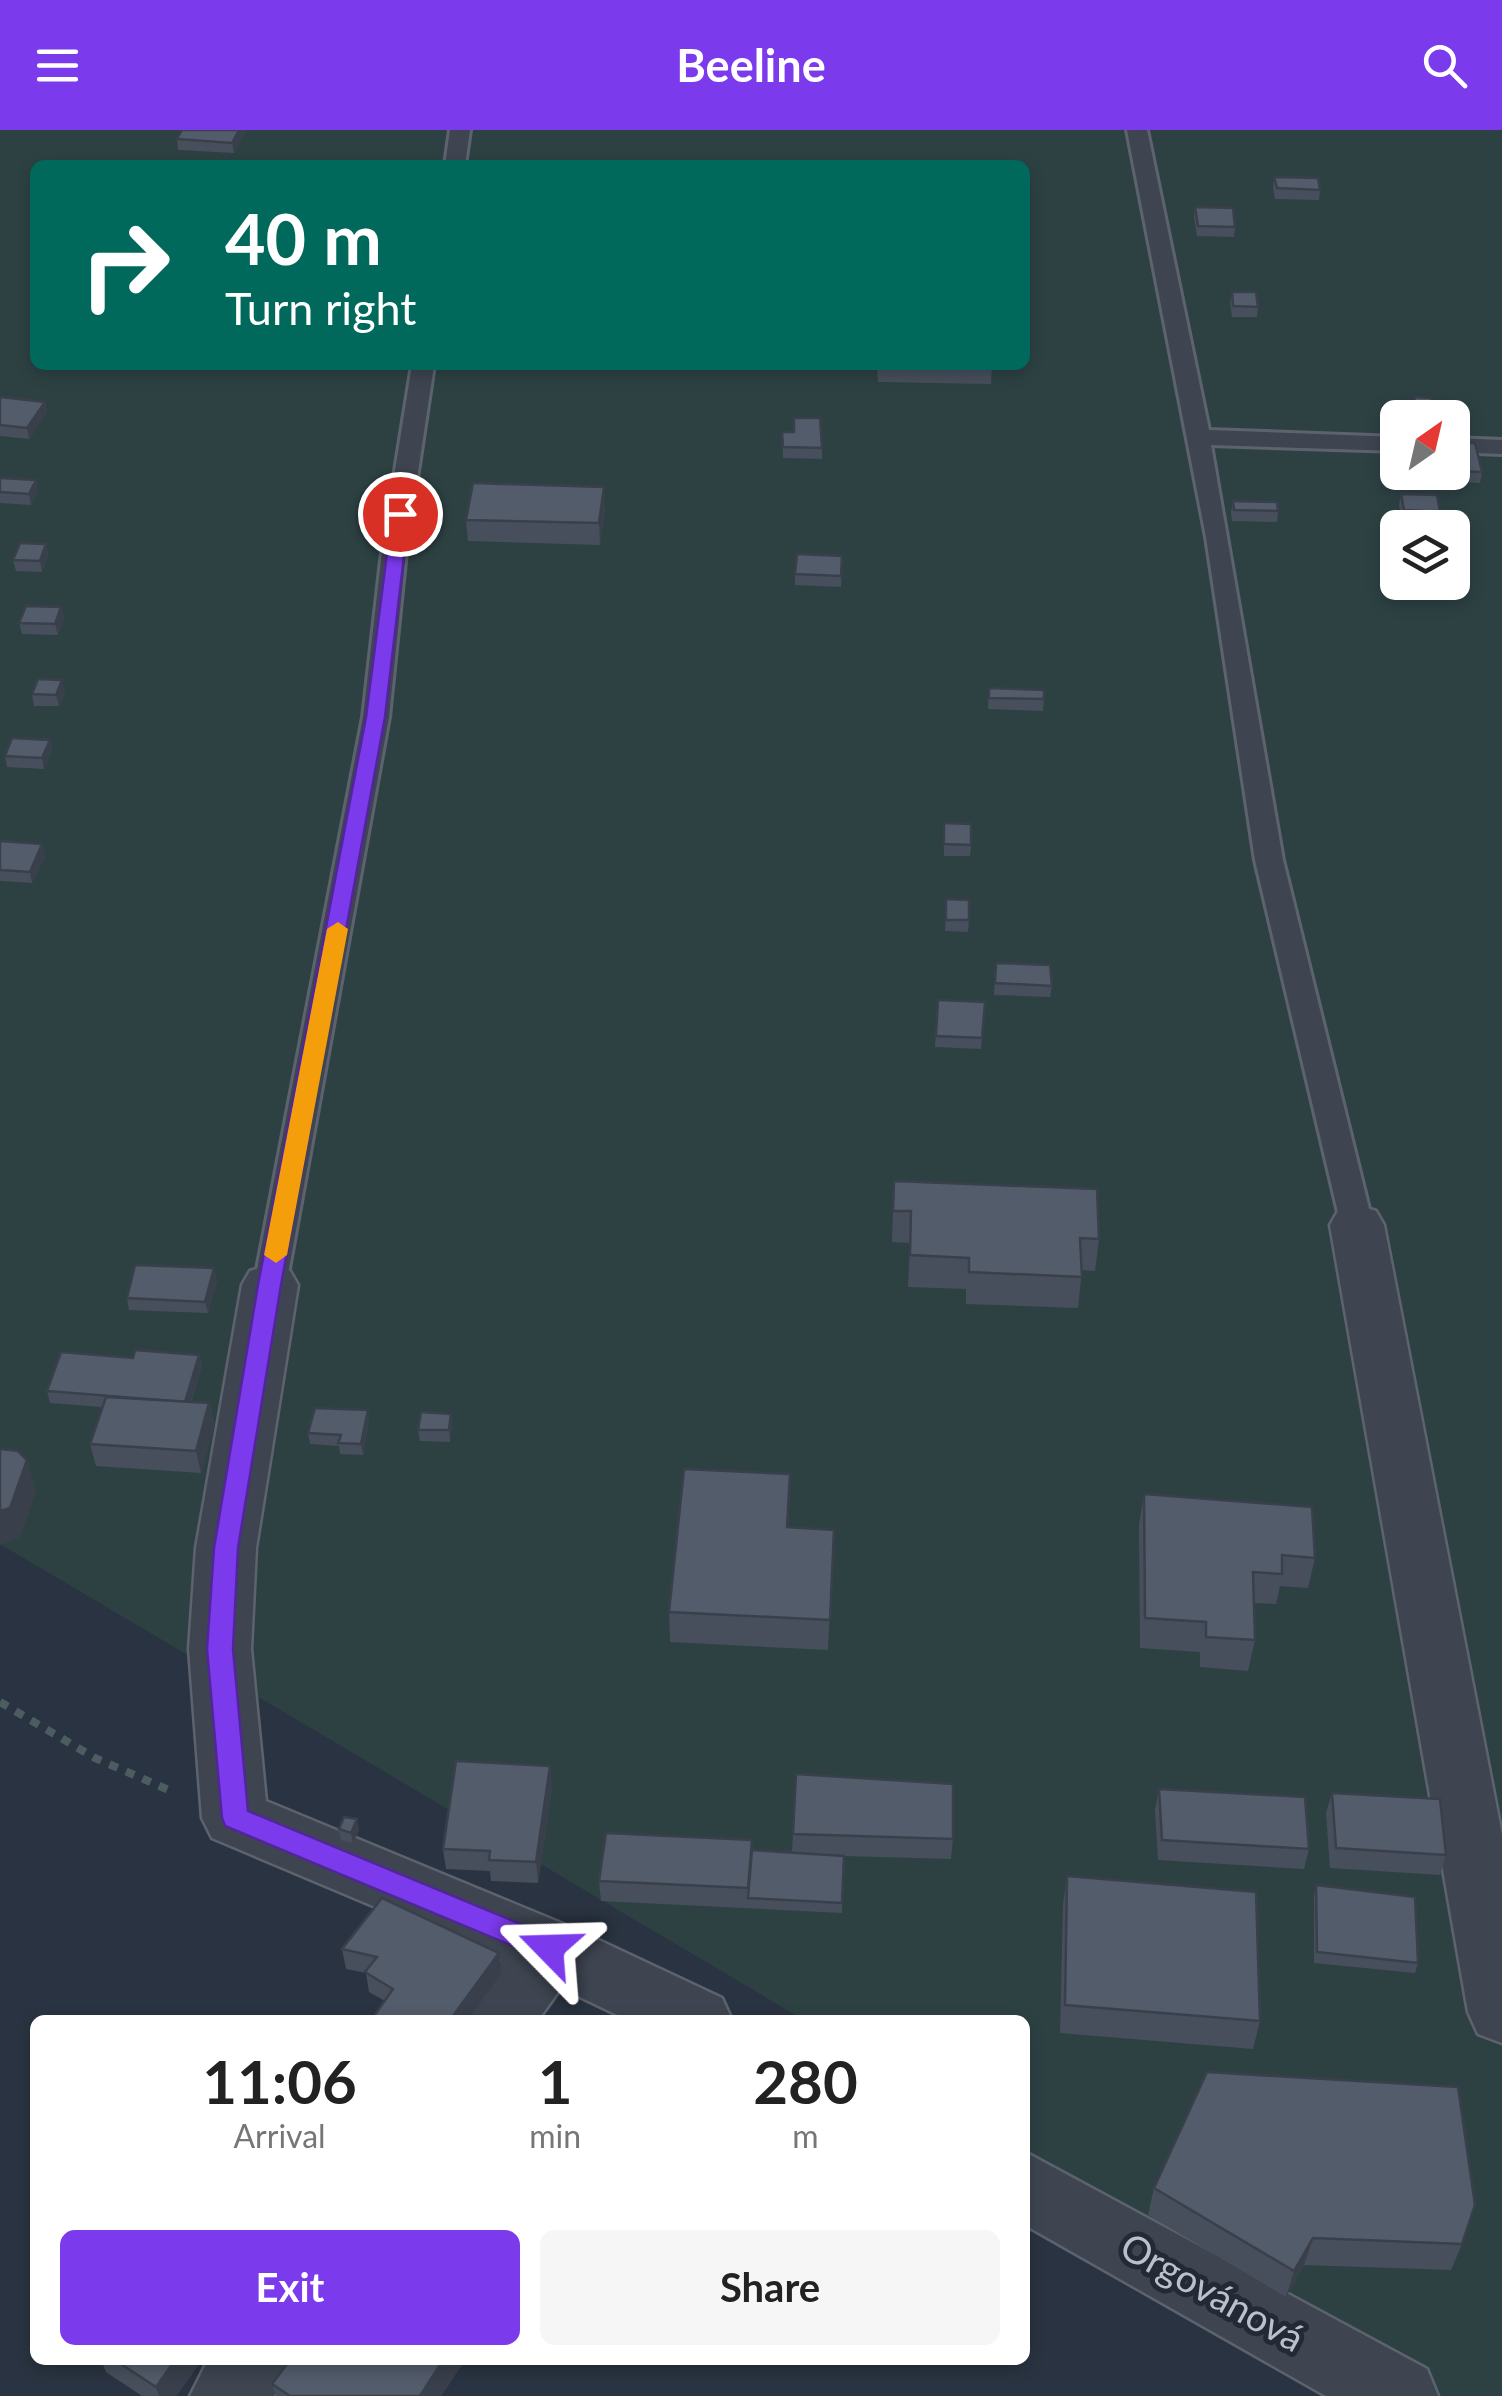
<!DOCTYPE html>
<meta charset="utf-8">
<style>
body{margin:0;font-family:Lato,sans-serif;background:#f6f6f6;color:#222;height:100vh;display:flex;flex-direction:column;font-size:38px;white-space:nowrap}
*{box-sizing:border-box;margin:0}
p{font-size:32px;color:#767676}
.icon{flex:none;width:55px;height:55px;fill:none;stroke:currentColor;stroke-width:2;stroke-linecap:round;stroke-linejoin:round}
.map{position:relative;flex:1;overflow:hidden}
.side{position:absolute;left:30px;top:1885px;width:1000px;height:350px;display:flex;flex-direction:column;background:#fff;border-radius:15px;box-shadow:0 5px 15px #0003}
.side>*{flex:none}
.guide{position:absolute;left:30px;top:30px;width:1000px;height:210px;border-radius:15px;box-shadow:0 5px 15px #0003;background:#00695c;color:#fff;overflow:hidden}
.needle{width:65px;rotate:34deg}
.tools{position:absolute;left:1380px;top:270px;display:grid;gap:20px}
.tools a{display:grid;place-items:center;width:90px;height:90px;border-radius:15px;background:#fff;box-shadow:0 5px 15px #0003;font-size:50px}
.pin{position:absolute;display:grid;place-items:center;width:85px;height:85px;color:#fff;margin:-42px;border:5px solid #fff;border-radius:50%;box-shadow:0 2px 10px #0007}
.me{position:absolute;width:110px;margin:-55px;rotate:292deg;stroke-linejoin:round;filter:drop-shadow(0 0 8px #0008)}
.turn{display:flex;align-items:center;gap:35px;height:210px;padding:0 30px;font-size:45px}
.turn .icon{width:130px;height:130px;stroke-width:2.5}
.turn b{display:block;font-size:70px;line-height:85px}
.eta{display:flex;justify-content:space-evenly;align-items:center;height:170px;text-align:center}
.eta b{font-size:60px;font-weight:700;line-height:70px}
.primary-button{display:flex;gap:20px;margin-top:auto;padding:20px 30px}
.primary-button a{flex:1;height:115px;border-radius:15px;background:#7c3aed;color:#fff;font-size:40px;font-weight:700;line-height:115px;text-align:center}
.primary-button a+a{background:#f6f6f6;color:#222}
header{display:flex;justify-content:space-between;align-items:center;height:130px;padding:0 30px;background:#7c3aed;color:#fff;font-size:45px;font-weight:700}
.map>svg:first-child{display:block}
.green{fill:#2d4143;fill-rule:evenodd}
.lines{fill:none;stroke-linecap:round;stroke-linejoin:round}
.lane-casing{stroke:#5c636e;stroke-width:6}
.street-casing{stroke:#5c636e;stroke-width:5}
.path{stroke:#4c5d61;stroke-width:8;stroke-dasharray:9 9;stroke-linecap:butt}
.lane{fill:#3e4551;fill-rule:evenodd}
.street{fill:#3e4551;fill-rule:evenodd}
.wall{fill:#474f5c}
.shaded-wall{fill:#3a404b}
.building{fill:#535c6b;stroke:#3a404b;stroke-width:2.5}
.route{fill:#7c3aed;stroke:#51269a;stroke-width:2.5}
.slow{fill:#f59e0b}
.labels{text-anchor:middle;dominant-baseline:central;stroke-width:10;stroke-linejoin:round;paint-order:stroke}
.near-street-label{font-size:38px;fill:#bbc1cb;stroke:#232a36}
</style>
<header><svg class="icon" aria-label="menu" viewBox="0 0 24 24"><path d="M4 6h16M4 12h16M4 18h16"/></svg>Beeline<svg class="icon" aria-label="search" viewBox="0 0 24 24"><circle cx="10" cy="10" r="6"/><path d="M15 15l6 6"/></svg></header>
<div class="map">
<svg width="1502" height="2266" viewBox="0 0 1502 2266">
<rect width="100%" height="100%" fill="#2a3341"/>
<path class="green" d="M0 0H1502V2266H1439L1025 2021V1890H804L0 1414ZM35 35H1025V235H35ZM1398 288H1452V342H1398ZM1398 398H1452V452H1398Z"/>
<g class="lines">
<g class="lane-casing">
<g id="lane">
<polygon points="450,0 470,0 465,35 445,35"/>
<polygon points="1127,0 1147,0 1209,300 1398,307 1398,321 1211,315 1283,730 1373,1095 1368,1103 1346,1103 1341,1095 1255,730 1206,407"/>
<polygon points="412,235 434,235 406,422 389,587 286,1155 282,1164 270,1167 258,1164 254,1155 363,587 382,422"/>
<polygon points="1452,308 1502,310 1502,324 1452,322"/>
</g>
</g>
<g class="street-casing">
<g id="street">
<polygon points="1357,1075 1376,1081 1384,1095 1502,1705 1502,1913 1478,1904 1468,1882 1330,1095 1338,1081"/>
<polygon points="270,1135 290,1141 298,1155 256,1418 251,1519 266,1671 573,1798 722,1868 732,1890 628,1890 561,1858 538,1890 464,1890 501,1830 212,1708 202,1688 189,1519 196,1418 242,1155 250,1141"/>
<polygon points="1025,2022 1427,2239 1438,2266 1326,2266 1025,2095"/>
<polygon points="208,2230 291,2230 274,2266 190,2266"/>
</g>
</g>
<polyline class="path" points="0,1572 95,1628 171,1661"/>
<use href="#lane" class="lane"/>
<use href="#street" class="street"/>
</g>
<g class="wall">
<polygon points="246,0 234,23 178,20 177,9"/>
<polygon points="1274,47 1320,60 1319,70 1275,69 1273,57"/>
<polygon points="1195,77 1235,97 1234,107 1197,106 1194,87"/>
<polygon points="1232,162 1258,177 1257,187 1232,187 1230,172"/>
<polygon points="877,235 992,235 991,254 878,252"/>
<polygon points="0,267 45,272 47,282 29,309 0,306"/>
<polygon points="1414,267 1434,281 1433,288 1414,288 1412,278"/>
<polygon points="782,302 794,302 822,318 822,329 783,328"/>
<polygon points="1452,313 1482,342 1480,353 1453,352 1451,342"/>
<polygon points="0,348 36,350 38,361 31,375 0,373"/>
<polygon points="1401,364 1440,382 1438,392 1402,391 1399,375"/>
<polygon points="1233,371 1278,381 1277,392 1232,391 1231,382"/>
<polygon points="605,378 600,415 468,411 466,390"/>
<polygon points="46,414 48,425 42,442 16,441 13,430"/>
<polygon points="842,426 841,457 795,455 795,444"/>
<polygon points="61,477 64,488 58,505 22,504 19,493"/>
<polygon points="989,558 1044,569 1043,581 988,579"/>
<polygon points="65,562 59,576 34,576 32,564"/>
<polygon points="50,610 52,621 44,639 7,637 5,626"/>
<polygon points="944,693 971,715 970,726 944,726"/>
<polygon points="0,711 45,726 32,753 0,751"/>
<polygon points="946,769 969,790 968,802 945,801"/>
<polygon points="996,833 1052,856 1050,867 994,865"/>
<polygon points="938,870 985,872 981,919 935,917"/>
<polygon points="894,1051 1099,1109 1095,1141 1082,1140 1078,1178 966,1174 966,1159 908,1157 910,1113 892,1112"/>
<polygon points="217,1150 208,1183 129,1180 127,1168"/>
<polygon points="199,1225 202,1236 191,1272 209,1273 214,1295 201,1343 96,1336 90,1314 102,1277 50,1273 47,1261 133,1228"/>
<polygon points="451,1284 452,1295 450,1312 420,1311 418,1300"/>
<polygon points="369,1291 363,1325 340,1324 339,1316 310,1314 308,1303"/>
<polygon points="790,1344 788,1397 834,1400 828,1520 670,1512 669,1482"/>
<polygon points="1144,1364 1315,1428 1308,1458 1280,1456 1276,1474 1254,1473 1255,1510 1248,1541 1200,1537 1200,1522 1140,1518 1139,1395"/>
<polygon points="552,1656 538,1753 491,1751 490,1741 446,1739 443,1719"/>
<polygon points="1159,1659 1309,1719 1304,1739 1158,1730 1155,1680"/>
<polygon points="1332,1663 1446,1725 1440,1745 1330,1738 1326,1683"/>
<polygon points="339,1699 359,1700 353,1713 341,1710"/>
<polygon points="793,1704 953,1709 951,1729 844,1726 842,1783 601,1771 599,1751 752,1710 752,1720 792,1722"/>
<polygon points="1067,1746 1260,1891 1253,1919 1060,1903 1063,1775"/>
<polygon points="1316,1755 1418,1833 1415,1843 1314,1833 1314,1766"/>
<polygon points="342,1819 502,1843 468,1890 375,1890 374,1886 385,1871 369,1862 366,1843 346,1839"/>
<polygon points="1154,2058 1462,2114 1451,2140 1304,2135 1286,2167 1148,2085"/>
<polygon points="101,2230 202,2230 176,2266 142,2266 106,2242"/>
<polygon points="290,2230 465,2230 441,2266 276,2266 272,2254"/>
</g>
<g class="shaded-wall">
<polygon points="239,0 246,0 234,23 232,13"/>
<polygon points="45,272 47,282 29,309 27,298"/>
<polygon points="36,350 38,361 31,375 29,364"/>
<polygon points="604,357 605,378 600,415 599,393"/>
<polygon points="46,414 48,425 42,442 40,431"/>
<polygon points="61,477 64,488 58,505 55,494"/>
<polygon points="62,550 65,562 59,576 56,565"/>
<polygon points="50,610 52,621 44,639 42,628"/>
<polygon points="42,714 45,726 32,753 30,742"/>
<polygon points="214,1138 217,1150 208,1183 205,1172"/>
<polygon points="199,1225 202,1236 187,1283 185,1272"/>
<polygon points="209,1273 214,1295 201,1343 196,1321"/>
<polygon points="368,1280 369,1291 363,1325 361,1314"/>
<polygon points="451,1284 452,1295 450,1312 449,1300"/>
<polygon points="27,1330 36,1361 20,1408 0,1415 0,1381"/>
<polygon points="550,1636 552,1656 538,1753 536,1732"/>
<polygon points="357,1689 359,1700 353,1713 351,1703"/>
<polygon points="499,1823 502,1843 468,1890 450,1890"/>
<polygon points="1313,2108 1304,2135 1286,2167 1294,2141"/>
<polygon points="175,2230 202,2230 176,2266 159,2266 156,2257"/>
<polygon points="443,2230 465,2230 441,2266 420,2266"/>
</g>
<g class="building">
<polygon points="182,0 239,0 232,13 177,9"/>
<polygon points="1274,47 1318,48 1320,60 1277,58"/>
<polygon points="1195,77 1233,78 1235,97 1198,96"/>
<polygon points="1232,162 1256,162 1258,177 1233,176"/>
<polygon points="0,267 45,272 27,298 0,295"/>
<polygon points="1414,267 1431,268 1434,281 1417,280"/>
<polygon points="794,288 820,288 822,318 783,317 782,302 794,302"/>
<polygon points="1452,313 1475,313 1482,342 1455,341 1452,327"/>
<polygon points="0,348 36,350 29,364 0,362"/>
<polygon points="473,353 604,357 599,393 466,390"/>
<polygon points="1401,364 1437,365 1440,382 1404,380"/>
<polygon points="1233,371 1277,372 1278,381 1234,380"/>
<polygon points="20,413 46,414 40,431 13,430"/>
<polygon points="797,424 842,426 841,446 795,444"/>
<polygon points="26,476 61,477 55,494 19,493"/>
<polygon points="38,549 62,550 56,565 32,564"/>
<polygon points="989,558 1044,560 1044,569 989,568"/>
<polygon points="12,608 50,610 42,628 5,626"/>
<polygon points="944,693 971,694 971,715 944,714"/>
<polygon points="0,711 42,714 30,742 0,740"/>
<polygon points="946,769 969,770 969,790 946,790"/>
<polygon points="996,833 1050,835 1052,856 995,853"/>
<polygon points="938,870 985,872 982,908 936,906"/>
<polygon points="894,1051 1097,1059 1099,1109 1080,1108 1082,1147 969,1142 969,1128 910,1125 911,1081 893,1081"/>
<polygon points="135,1135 214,1138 205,1172 127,1168"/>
<polygon points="135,1220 199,1225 185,1272 47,1261 61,1222 133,1228"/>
<polygon points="106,1267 209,1273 196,1321 90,1314"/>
<polygon points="315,1278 368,1280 361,1314 338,1313 341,1305 308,1303"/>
<polygon points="421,1282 451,1284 449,1300 418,1300"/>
<polygon points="0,1319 18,1321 27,1330 10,1378 0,1381"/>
<polygon points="684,1339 790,1344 787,1397 834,1400 830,1490 669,1482"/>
<polygon points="1144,1364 1312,1377 1315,1428 1282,1425 1282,1444 1253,1442 1255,1510 1206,1507 1206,1492 1145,1488"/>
<polygon points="456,1631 550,1636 536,1732 489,1730 490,1721 443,1719"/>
<polygon points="796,1644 953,1654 953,1709 793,1704"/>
<polygon points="1159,1659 1305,1667 1309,1719 1162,1710"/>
<polygon points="1332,1663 1440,1669 1446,1725 1336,1718"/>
<polygon points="344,1687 357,1689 351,1703 339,1699"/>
<polygon points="606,1703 752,1710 748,1758 599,1751"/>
<polygon points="752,1720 844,1726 842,1773 748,1768"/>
<polygon points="1067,1746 1256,1762 1260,1891 1065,1875"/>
<polygon points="1316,1755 1415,1767 1418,1833 1317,1822"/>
<polygon points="382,1768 499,1823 450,1890 381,1890 374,1886 393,1859 365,1842 377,1827 342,1819"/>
<polygon points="1207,1942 1458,1957 1475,2075 1462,2114 1313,2108 1294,2141 1154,2058"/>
<polygon points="115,2230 175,2230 156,2257"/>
<polygon points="290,2230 443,2230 420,2266 290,2266 272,2254"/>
</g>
<polygon class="route" points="400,379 409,384 385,587 281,1155 238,1418 233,1519 248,1681 559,1810 563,1818 559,1827 549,1831 225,1696 222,1688 207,1519 214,1418 258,1155 366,587 392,384"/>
<polygon class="slow" points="338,792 348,799 287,1125 276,1133 264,1125 327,799"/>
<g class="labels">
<g class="near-street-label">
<text transform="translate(1213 2161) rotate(29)">Orgovánová</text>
</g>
</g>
</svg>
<div class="tools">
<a><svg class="needle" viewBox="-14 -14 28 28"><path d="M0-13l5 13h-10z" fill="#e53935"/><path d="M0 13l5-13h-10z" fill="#767676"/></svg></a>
<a><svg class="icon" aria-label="layers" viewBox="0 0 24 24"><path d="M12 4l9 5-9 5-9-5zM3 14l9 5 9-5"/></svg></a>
</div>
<div class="pin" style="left:400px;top:384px;background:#d93025"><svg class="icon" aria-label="arrive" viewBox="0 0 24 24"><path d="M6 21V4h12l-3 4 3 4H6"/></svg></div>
<svg class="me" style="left:549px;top:1818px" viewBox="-20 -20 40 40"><path d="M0-17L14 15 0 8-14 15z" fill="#7c3aed" stroke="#fff" stroke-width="4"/></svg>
<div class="guide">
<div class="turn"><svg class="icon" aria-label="right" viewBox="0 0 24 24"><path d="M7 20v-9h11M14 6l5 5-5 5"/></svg><div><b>40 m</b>Turn right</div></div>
</div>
<section class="side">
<div class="eta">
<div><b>11:06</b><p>Arrival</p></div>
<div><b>1</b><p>min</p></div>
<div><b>280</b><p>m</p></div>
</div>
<div class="primary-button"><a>Exit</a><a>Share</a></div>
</section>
</div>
